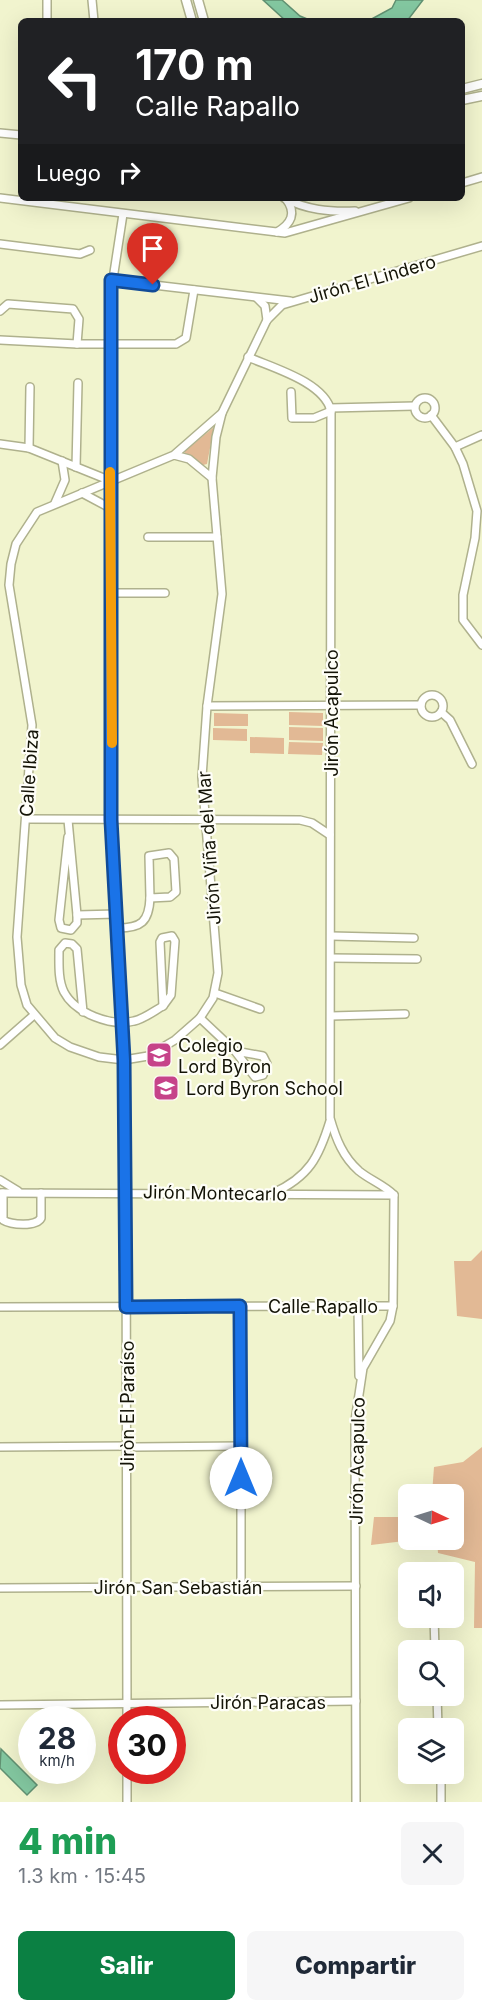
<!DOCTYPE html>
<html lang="es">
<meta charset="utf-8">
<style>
body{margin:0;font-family:Inter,sans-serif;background:#f6f6f7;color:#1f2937;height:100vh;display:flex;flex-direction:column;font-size:22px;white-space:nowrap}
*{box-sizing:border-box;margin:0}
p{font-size:20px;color:#747a83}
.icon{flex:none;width:33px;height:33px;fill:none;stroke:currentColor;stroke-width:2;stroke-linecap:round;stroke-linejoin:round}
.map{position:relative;height:1802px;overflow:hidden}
.drawer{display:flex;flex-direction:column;background:#fff;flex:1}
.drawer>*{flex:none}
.guide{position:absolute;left:18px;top:18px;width:447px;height:183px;border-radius:9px;box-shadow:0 6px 24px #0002;background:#202124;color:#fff;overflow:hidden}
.needle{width:39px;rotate:94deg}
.controls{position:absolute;left:398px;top:1484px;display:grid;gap:12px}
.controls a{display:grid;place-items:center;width:66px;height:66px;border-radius:9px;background:#fff;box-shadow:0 6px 24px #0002;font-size:30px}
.speed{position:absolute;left:18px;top:1706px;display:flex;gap:12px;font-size:30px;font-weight:700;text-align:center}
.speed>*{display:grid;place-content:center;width:78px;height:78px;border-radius:50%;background:#fff;box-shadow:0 6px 24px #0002;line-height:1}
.speed small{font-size:15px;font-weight:400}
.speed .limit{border:9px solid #d22;background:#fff;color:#111}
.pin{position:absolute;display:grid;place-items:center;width:51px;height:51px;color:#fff;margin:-62px -26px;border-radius:50% 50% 50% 0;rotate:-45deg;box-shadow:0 0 6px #0007}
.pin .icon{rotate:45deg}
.me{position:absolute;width:66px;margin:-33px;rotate:0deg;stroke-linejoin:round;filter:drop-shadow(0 0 4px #0008)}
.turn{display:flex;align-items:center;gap:21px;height:126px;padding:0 18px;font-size:27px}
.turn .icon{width:78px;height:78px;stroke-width:2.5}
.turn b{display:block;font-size:42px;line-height:51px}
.then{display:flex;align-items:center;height:57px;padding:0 18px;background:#0003;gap:12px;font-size:22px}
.round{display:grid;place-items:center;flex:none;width:63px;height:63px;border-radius:9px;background:#f6f6f7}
.head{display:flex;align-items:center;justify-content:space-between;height:102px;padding:0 18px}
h1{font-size:36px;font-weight:800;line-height:45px;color:#1e9e55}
.cta{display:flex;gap:12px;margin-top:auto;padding:12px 18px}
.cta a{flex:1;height:69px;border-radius:9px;background:#0b8043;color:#fff;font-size:24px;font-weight:800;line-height:69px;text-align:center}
.cta a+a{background:#f6f6f7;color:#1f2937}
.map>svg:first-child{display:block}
.green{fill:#e2b995}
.water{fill:#83c7a0;stroke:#619172;stroke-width:1.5}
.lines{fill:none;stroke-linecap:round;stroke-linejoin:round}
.minor-casing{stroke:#afb18d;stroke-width:10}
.tertiary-casing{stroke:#afb18d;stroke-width:11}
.minor{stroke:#fff;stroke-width:7}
.tertiary{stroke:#fff;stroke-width:8}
.route-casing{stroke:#114b97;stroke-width:15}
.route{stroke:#1a73e8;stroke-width:10}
.slow{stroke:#f59e0b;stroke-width:10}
.labels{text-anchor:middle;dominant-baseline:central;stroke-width:4.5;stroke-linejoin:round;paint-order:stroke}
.street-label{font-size:18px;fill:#131306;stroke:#fefef7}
.poi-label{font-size:18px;fill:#131306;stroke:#fefef7;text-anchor:start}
</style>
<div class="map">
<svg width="482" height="1802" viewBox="0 0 482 1802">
<rect width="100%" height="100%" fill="#f1f4ce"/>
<g class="green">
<polygon points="214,427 207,464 203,465 185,456 185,451"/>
<polygon points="289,712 323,713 323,726 289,725"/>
<polygon points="214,713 248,714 248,726 214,726"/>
<polygon points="289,727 323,728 323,741 289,740"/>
<polygon points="213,728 247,729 247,741 213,740"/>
<polygon points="250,737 284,738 284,754 250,753"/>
<polygon points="289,742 323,743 322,755 288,754"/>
<polygon points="482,1250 482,1319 457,1316 454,1261 471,1261"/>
<polygon points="482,1447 482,1628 474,1628 475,1562 438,1553 437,1539 453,1539 453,1494 432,1494 434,1467 463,1462"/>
<polygon points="374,1517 408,1517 408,1539 421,1539 371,1545"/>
</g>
<g class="water">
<polygon points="263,0 282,0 300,16 312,21 286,21"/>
<polygon points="396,0 423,0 407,21 368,21 392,8"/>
<polygon points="1,1749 37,1785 27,1795 0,1768"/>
</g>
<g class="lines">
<g class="minor-casing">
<g id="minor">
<polyline points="47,0 47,21"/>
<polyline points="92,0 94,21"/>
<polyline points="0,133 21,135"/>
<polyline points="462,183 482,177"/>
<polyline points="0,198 285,233 409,198"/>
<path d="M284 198C307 210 329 212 355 211"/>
<polyline points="123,214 111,292 112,509 111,820 123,1022 126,1192 127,1719"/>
<path d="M277 232C291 224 297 213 286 199"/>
<polyline points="0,244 80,254 90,250"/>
<polyline points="111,280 290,301"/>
<polyline points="257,298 265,306 267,320"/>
<polyline points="0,311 8,304 73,309 79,319 77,344"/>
<polyline points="0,340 77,344 176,344 186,338 194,290"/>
<path d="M248 357C273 368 324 382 331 411L330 1118C336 1139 343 1157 359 1171 370 1180 384 1185 394 1195L393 1306 390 1321 363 1368 355 1421 356 1802"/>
<polyline points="291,392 292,418 314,418 331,411"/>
<circle cx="425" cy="408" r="10"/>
<polyline points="330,408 415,406"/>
<polyline points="431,415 455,447 463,464 477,511 475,538 463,595 463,620 482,645"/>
<polyline points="0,444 29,448 111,481"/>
<polyline points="455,447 482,435"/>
<polyline points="29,448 30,387"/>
<polyline points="174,455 189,459 212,478 222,594 207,706 202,777 218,973 213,998 200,1018 175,1040 148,1056 124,1060 99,1057 70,1047 55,1038 27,1005 21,985 17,937 32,725 9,585 11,564 16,544 37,512 174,455 222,413 267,320 282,305 482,246"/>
<polyline points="76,467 78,383"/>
<polyline points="212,478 216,437 222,413"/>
<polyline points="82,493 112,509"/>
<polyline points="55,503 65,480 62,461"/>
<polyline points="148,537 217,537"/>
<polyline points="112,593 165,593"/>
<circle cx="432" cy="706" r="11"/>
<polyline points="207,706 421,705"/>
<polyline points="441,712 450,720 472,764"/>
<polyline points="26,819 300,820 312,823 330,835"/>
<polyline points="68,837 59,920 61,928 71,930 77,923 77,915 68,820"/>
<polygon points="169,853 174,859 176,892 170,897 150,898 149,856"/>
<polyline points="77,915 117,914"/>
<path d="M118 928C141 928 149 922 150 898"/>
<polygon points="172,936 175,941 171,995 163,1006 160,942 162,938"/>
<polyline points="331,936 414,938"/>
<polyline points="331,958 417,959"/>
<polyline points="215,993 260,1009"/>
<path d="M83 1012 77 949 72 944 65 943 59 950C59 964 58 980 64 992 75 1013 111 1027 134 1021 144 1019 154 1011 163 1006"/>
<polyline points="331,1016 405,1014"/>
<polyline points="200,1018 235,1051 255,1077 263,1075 267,1064 263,1056 235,1051"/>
<polyline points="0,1045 34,1015"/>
<polyline points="0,1180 18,1191"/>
<polyline points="0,1193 394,1195"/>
<path d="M3 1193V1220C11 1225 36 1227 41 1218V1193"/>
<path d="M273 1193C309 1177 319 1157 330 1121"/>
<polyline points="358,1306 359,1376"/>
<polyline points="0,1307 393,1306"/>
<polyline points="241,1307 241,1586"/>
<polyline points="0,1447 127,1446"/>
<polyline points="136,1447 241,1446"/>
<polyline points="0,1588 356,1586"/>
<polyline points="434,1617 435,1650"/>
<polyline points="437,1695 438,1728"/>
<polyline points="0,1705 356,1701"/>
<polyline points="441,1773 441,1802"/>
<polyline points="127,1802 127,1770"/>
</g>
</g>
<g class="tertiary-casing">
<g id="tertiary">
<polyline points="186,0 192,21"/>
<polyline points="198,0 204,21"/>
<polyline points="462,89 482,84"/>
<polyline points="462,100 482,96"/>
</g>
</g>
<use href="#minor" class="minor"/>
<use href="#tertiary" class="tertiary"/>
</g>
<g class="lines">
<g class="route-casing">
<polyline id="route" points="153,285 111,280 111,820 124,1060 126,1307 240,1306 241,1478"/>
</g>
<use href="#route" class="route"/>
<polyline class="slow" points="110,472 112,743"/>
</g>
<defs>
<g id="university-square" transform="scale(1.35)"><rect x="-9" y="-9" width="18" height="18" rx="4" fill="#c64389" stroke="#fefef7"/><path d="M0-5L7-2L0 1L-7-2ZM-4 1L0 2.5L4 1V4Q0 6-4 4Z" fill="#fff"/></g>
<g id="school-square" transform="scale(1.35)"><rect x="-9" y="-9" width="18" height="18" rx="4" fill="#c64389" stroke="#fefef7"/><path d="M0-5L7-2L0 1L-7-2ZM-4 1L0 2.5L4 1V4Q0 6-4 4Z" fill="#fff"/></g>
</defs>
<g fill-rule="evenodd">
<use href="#university-square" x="159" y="1055"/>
<use href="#school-square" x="166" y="1088"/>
</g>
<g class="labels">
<g class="street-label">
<text transform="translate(372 279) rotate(-16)">Jirón El Lindero</text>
<text transform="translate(331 713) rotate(-90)">Jirón Acapulco</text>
<text transform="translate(29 773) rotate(-86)">Calle Ibiza</text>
<text transform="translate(209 848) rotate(-94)">Jirón Viña del Mar</text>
<text transform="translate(215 1193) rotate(1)">Jirón Montecarlo</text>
<text x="323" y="1306">Calle Rapallo</text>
<text transform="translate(127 1406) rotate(-90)">Jiròn El Paraíso</text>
<text transform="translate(357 1461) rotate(-89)">Jirón Acapulco</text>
<text x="178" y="1587">Jirón San Sebastián</text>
<text x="268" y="1702">Jirón Paracas</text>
</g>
<g class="poi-label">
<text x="178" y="1045">Colegio<tspan x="178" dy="21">Lord Byron</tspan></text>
<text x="186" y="1088">Lord Byron School</text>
</g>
</g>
</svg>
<div class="controls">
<a><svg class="needle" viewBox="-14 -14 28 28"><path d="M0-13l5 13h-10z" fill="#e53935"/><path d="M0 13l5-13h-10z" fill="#747a83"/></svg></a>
<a><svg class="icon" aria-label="sound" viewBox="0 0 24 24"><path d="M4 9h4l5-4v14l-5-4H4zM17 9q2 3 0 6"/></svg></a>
<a><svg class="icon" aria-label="search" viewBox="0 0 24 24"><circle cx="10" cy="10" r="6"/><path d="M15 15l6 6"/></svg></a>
<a><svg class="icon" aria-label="layers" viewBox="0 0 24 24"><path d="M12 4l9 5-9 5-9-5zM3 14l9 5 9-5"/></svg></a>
</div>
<div class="speed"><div>28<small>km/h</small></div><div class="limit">30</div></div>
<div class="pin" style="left:153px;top:285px;background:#d93025"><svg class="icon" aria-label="arrive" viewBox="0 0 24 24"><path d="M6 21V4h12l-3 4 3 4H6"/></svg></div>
<svg class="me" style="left:241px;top:1478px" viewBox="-20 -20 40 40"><circle r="19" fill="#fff"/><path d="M0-13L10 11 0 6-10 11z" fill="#1a73e8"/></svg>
<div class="guide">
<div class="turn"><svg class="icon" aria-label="left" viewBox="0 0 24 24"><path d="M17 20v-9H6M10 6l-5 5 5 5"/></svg><div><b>170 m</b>Calle Rapallo</div></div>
<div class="then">Luego<svg class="icon" aria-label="right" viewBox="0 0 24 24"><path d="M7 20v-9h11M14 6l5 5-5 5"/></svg></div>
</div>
</div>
<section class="drawer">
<div class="head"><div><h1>4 min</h1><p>1.3 km · 15:45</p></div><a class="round"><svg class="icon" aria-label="close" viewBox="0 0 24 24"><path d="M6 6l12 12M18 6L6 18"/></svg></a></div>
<div class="cta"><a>Salir</a><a>Compartir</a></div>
</section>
